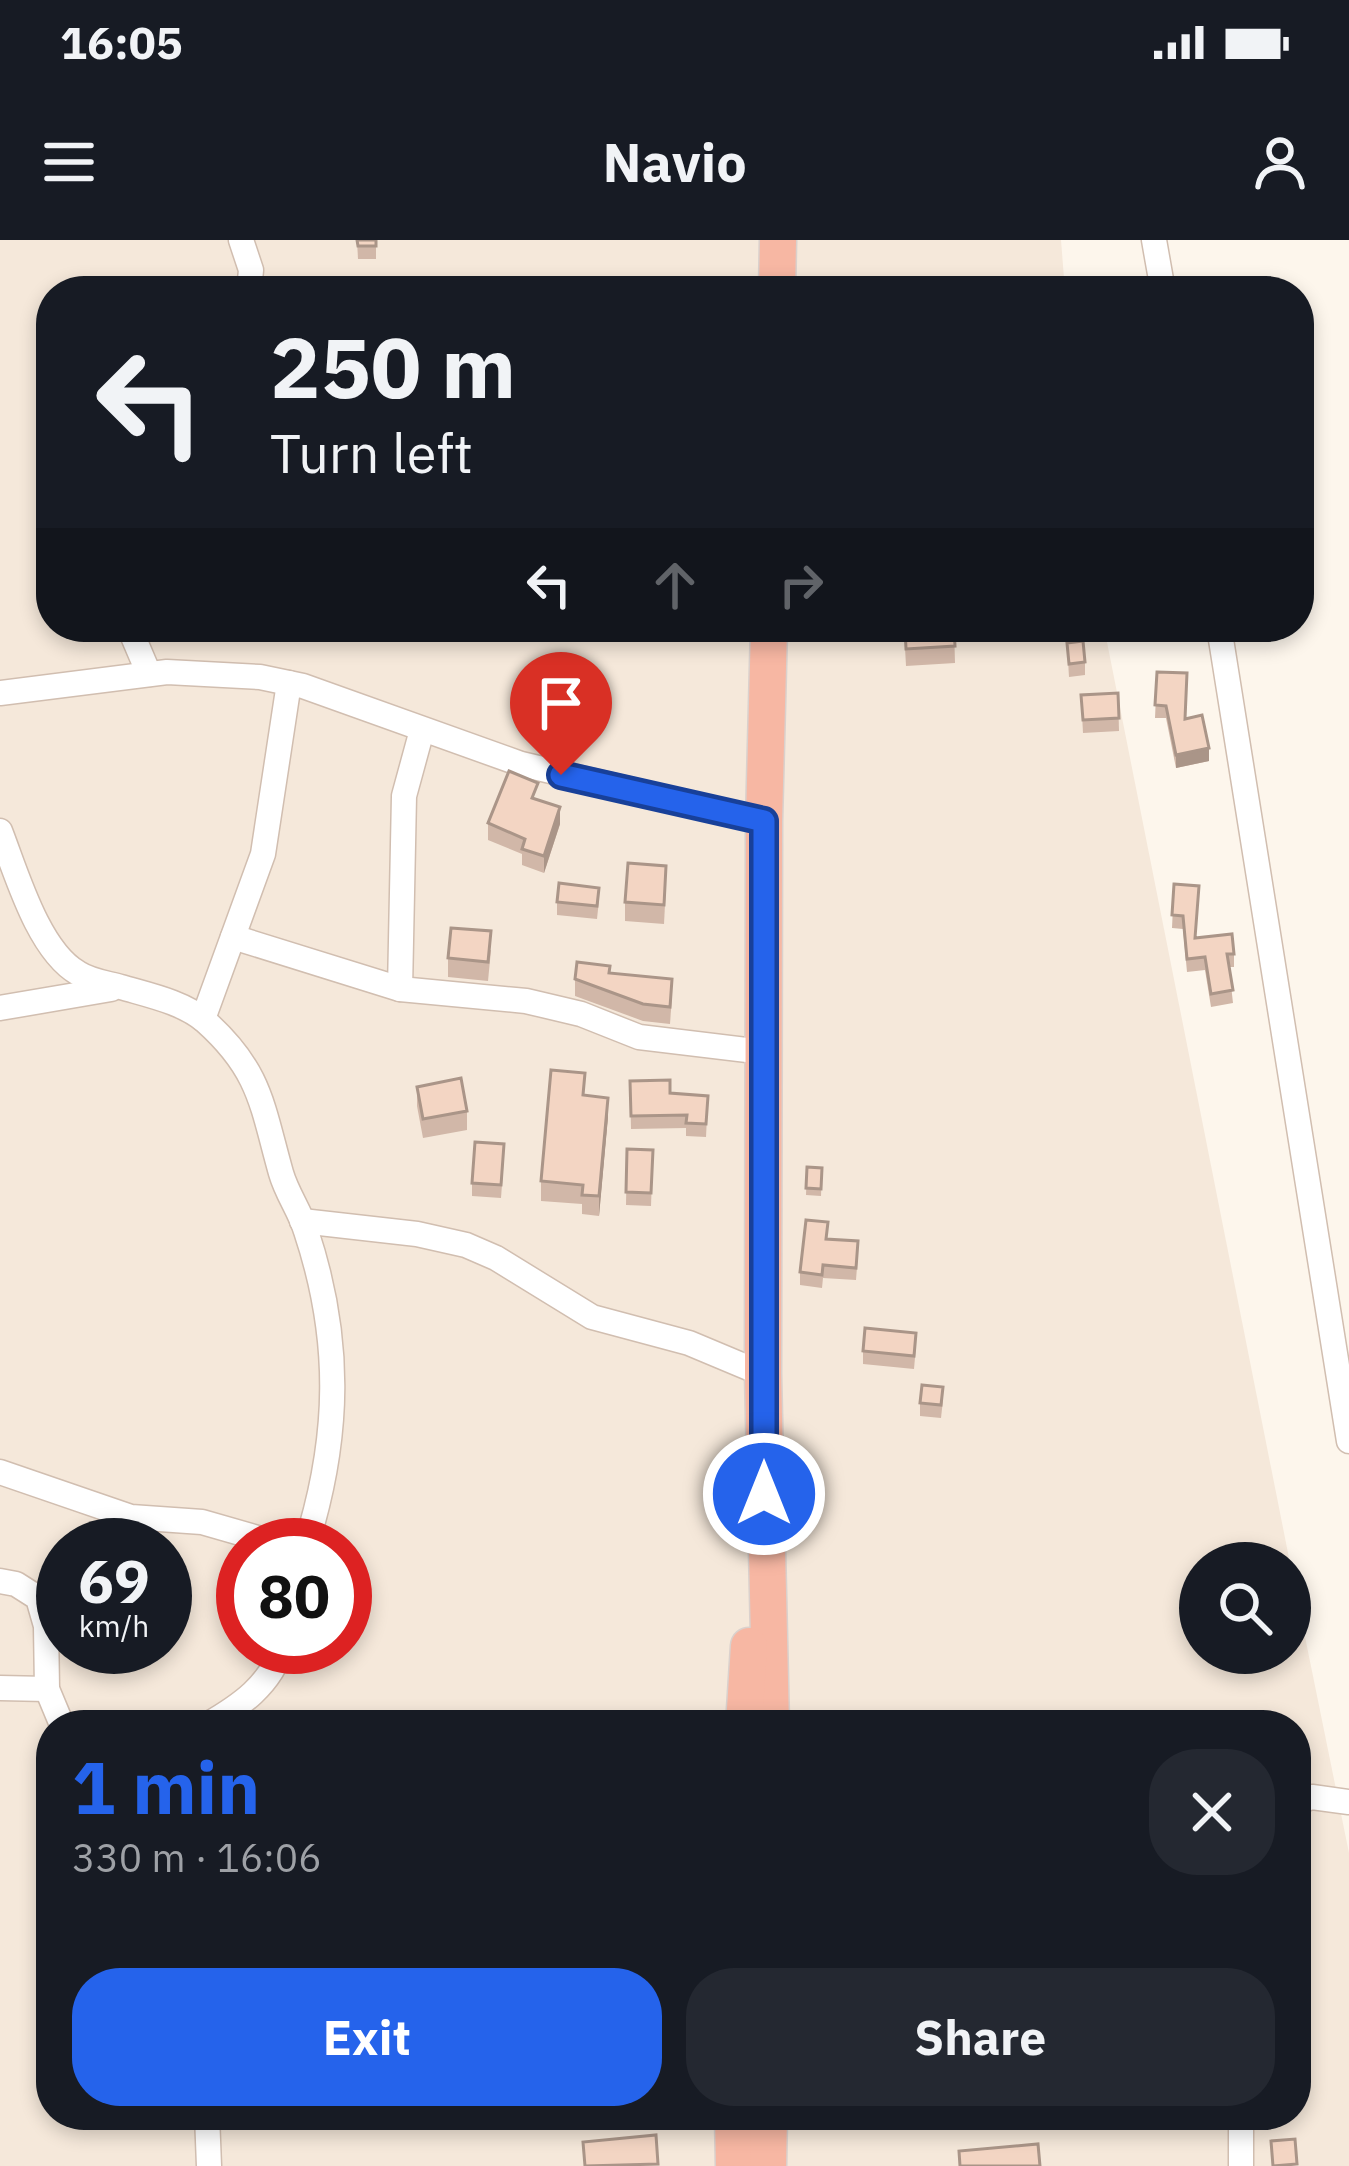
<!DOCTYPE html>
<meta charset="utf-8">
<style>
body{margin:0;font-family:"IBM Plex Sans",sans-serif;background:#242831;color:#f1f3f6;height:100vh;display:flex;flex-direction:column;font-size:45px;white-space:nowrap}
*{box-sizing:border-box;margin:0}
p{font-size:39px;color:#9ea1a6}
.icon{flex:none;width:66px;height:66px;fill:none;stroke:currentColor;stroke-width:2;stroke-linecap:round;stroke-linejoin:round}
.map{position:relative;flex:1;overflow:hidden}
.sheet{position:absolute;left:36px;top:1470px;width:1275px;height:420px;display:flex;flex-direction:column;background:#171b24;border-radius:48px;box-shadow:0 6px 18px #0003}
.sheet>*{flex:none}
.hud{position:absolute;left:36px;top:36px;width:1278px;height:366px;border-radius:48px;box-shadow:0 6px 18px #0003;background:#171b24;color:#f1f3f6;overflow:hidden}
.fabs{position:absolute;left:1179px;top:1302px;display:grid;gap:24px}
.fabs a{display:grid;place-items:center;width:132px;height:132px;border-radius:50%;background:#171b24;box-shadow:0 6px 18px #0003;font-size:60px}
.speed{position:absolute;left:36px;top:1278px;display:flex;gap:24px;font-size:60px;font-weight:700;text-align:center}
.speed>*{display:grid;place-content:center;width:156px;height:156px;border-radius:50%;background:#171b24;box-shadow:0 6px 18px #0003;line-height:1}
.speed small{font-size:30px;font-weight:400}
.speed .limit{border:18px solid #d22;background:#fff;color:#111}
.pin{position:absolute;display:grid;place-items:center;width:102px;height:102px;color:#fff;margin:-123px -51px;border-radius:50% 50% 50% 0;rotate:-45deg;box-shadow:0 0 12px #0007}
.pin .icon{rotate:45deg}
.me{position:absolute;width:132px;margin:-66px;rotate:0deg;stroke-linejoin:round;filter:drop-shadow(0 0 9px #0008)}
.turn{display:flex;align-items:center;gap:42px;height:252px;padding:0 36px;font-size:54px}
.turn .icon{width:156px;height:156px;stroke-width:2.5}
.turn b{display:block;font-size:84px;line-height:102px}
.lanes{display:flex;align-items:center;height:114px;padding:0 36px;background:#0003;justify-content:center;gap:60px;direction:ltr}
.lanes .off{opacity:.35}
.round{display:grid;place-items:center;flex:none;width:126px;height:126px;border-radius:48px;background:#242831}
.headline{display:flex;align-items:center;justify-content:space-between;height:204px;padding:0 36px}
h1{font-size:72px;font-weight:800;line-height:90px;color:#2563eb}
.action{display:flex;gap:24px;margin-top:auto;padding:24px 36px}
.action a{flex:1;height:138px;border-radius:48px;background:#2563eb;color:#fff;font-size:48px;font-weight:800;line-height:138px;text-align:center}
.action a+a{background:#242831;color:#f1f3f6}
.status{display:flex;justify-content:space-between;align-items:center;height:84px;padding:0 60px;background:#171b24;direction:ltr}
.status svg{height:33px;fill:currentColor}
header{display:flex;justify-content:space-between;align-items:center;height:156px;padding:0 36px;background:#171b24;font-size:54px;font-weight:800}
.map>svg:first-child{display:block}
.residential{fill:#f5e8da;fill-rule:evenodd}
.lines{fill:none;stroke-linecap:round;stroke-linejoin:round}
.minor-casing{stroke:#d1beb0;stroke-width:27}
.highway-casing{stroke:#dad1cd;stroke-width:39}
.minor{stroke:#fff;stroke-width:24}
.highway{stroke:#f7b7a3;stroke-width:36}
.wall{fill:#d1b7a8}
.shaded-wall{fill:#aa9588}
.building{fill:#f3d5c3;stroke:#aa9588;stroke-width:3}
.route-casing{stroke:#184099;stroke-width:30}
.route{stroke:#2563eb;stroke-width:21}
</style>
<div class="status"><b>16:05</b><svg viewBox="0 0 49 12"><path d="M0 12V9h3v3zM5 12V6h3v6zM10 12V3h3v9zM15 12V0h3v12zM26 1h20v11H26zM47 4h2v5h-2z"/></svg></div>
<header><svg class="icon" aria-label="menu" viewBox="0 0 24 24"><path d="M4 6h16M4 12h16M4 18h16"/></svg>Navio<svg class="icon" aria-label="person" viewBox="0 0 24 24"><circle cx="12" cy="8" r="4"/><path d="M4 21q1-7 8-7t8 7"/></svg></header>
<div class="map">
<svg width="1349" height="1926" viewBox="0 0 1349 1926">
<rect width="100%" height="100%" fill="#fdf6ec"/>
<path class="residential" d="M0 0H1061L1065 51H51V387H1104L1290 1323H1200V1413H1290V1323L1349 1613V1926H0ZM63 1305H165V1407H63ZM243 1305H345V1407H243ZM51 1485H1296V1875H51Z"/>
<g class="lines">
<g class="minor-casing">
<g id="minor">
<polyline points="241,0 251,30 249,51"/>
<polyline points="1154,0 1163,51"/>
<polyline points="129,387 149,434"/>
<polyline points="1219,387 1349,1201"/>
<polyline points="0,453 167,432 260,437 303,446 521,524 764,581"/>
<path d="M0 591C16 632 38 710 78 733 90 741 106 743 121 747 148 755 183 762 205 781 261 831 262 866 281 933 287 954 300 971 306 991 342 1099 340 1197 306 1305"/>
<polyline points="233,697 400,749 526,761 581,774 639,797 764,812"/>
<polyline points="400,749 404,556 422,490"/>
<polyline points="0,768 111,749"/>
<polyline points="203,779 263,614 289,443"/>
<polyline points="302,981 417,994 466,1005 496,1018 592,1077 689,1103 763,1134"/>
<polyline points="0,1232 131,1277 202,1282 282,1305"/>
<polyline points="0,1341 16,1344 38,1358 46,1386 47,1449 62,1485"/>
<polyline points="0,1448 47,1449"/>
<path d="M207 1485C240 1466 271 1445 282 1407"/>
<polyline points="1296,1562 1312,1557 1349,1562"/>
<polyline points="207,1875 209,1926"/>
<polyline points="1241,1926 1241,1875"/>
</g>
</g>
<g class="highway-casing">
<g id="highway">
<polyline points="777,51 778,0"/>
<polyline points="769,387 764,581 763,1134 771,1485"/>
<polyline points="744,1485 749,1406"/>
<polyline points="733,1875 734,1926"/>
<polyline points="768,1926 769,1875"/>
</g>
</g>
<use href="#minor" class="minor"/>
<use href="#highway" class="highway"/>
</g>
<g class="wall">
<polygon points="357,0 376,0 376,19 358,19"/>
<polygon points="884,387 960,387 954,387 955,423 906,426 904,389 884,390"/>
<polygon points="1067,403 1085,422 1085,435 1069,437"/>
<polygon points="1157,432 1185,479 1209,521 1176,528 1166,478 1155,478"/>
<polygon points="1118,453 1119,491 1083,493 1081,455"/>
<polygon points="538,560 560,584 544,633 522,625 522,614 488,600 488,583"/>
<polygon points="1174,644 1196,697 1234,714 1234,727 1229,727 1233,763 1211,767 1205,730 1187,732 1183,689 1172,688"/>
<polygon points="666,645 664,684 625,681 625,662"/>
<polygon points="599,660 597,679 557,675 557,662"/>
<polygon points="491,710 488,741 448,737 448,718"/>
<polygon points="610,733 672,756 670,784 643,781 575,756 575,739"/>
<polygon points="630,841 670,853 708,856 706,897 686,896 686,888 631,889"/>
<polygon points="417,847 467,871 467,890 423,898 417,866"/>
<polygon points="584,855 608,877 599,976 582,974 582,964 541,961 541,941"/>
<polygon points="627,909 653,910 651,966 626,965"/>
<polygon points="504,917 501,958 472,956 472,943"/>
<polygon points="807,927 822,928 821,956 806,955"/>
<polygon points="827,999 858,1014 856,1040 823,1038 822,1048 800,1045 800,1032"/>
<polygon points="916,1106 914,1129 863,1124 863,1111"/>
<polygon points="943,1160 941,1178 920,1176 920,1163"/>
<polygon points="1202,1875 1225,1875 1225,1884 1204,1887"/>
</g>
<g class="shaded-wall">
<polygon points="1209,508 1209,521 1176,528 1176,515"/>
<polygon points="560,567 560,584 544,633 544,616"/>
<polygon points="608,858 608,877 599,976 599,956"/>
</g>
<g class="building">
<polygon points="357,0 376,0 376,6 358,6"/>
<polygon points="905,387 954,387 955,406 906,409"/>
<polygon points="1083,401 1085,422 1069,424 1067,403"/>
<polygon points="1157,432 1187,433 1185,479 1202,475 1209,508 1176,515 1166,466 1155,465"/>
<polygon points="1118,453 1119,478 1083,480 1081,455"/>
<polygon points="509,531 538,543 532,558 560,567 544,616 522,609 525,599 488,583"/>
<polygon points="628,623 666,626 664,665 625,662"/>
<polygon points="559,643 599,648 597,666 557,662"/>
<polygon points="1174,644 1199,646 1195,698 1232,694 1234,714 1227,714 1233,750 1211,754 1205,717 1187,719 1183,676 1172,675"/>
<polygon points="451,688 491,691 488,722 448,718"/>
<polygon points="577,722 610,726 609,733 672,739 670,767 643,764 575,739"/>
<polygon points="551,830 585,833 583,855 608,858 599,956 582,955 583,945 541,941"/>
<polygon points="461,838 467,871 423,879 417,847"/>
<polygon points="670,840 670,853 708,856 706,884 686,883 687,875 631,876 630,841"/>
<polygon points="475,902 504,904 501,945 472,943"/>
<polygon points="627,909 653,910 651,953 626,952"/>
<polygon points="807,927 822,928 821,949 806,948"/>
<polygon points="806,980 828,982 826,999 858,1001 856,1028 823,1025 822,1035 800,1032"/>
<polygon points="865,1088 916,1093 914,1116 863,1111"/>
<polygon points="922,1145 943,1147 941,1165 920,1163"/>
<polygon points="656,1895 658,1924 585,1926 583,1902"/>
<polygon points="1295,1899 1297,1924 1273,1926 1271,1901"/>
<polygon points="1038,1904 1040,1926 960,1926 959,1911"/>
</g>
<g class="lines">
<g class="route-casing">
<polyline id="route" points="561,535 764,581 764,1254"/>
</g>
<use href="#route" class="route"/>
</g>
</svg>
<div class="fabs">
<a><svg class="icon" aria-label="search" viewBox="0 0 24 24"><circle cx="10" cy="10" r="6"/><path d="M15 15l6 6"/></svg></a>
</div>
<div class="speed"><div>69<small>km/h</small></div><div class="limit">80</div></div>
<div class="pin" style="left:561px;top:535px;background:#d93025"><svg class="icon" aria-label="arrive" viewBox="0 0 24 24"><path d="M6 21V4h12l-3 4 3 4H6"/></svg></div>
<svg class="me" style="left:764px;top:1254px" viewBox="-20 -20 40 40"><circle r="17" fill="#2563eb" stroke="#fff" stroke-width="3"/><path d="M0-11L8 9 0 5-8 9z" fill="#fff"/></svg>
<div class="hud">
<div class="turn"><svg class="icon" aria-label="left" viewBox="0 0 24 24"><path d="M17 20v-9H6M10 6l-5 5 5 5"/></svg><div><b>250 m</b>Turn left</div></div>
<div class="lanes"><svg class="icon" aria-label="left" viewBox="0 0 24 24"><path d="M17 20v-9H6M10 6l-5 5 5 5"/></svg><svg class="icon off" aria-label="ahead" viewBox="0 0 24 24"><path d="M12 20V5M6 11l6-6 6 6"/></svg><svg class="icon off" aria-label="right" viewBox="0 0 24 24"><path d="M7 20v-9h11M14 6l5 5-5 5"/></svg></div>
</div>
<section class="sheet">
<div class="headline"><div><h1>1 min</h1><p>330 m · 16:06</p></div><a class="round"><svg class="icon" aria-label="close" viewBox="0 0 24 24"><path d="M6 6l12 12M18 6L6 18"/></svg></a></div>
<div class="action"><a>Exit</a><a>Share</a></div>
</section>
</div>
